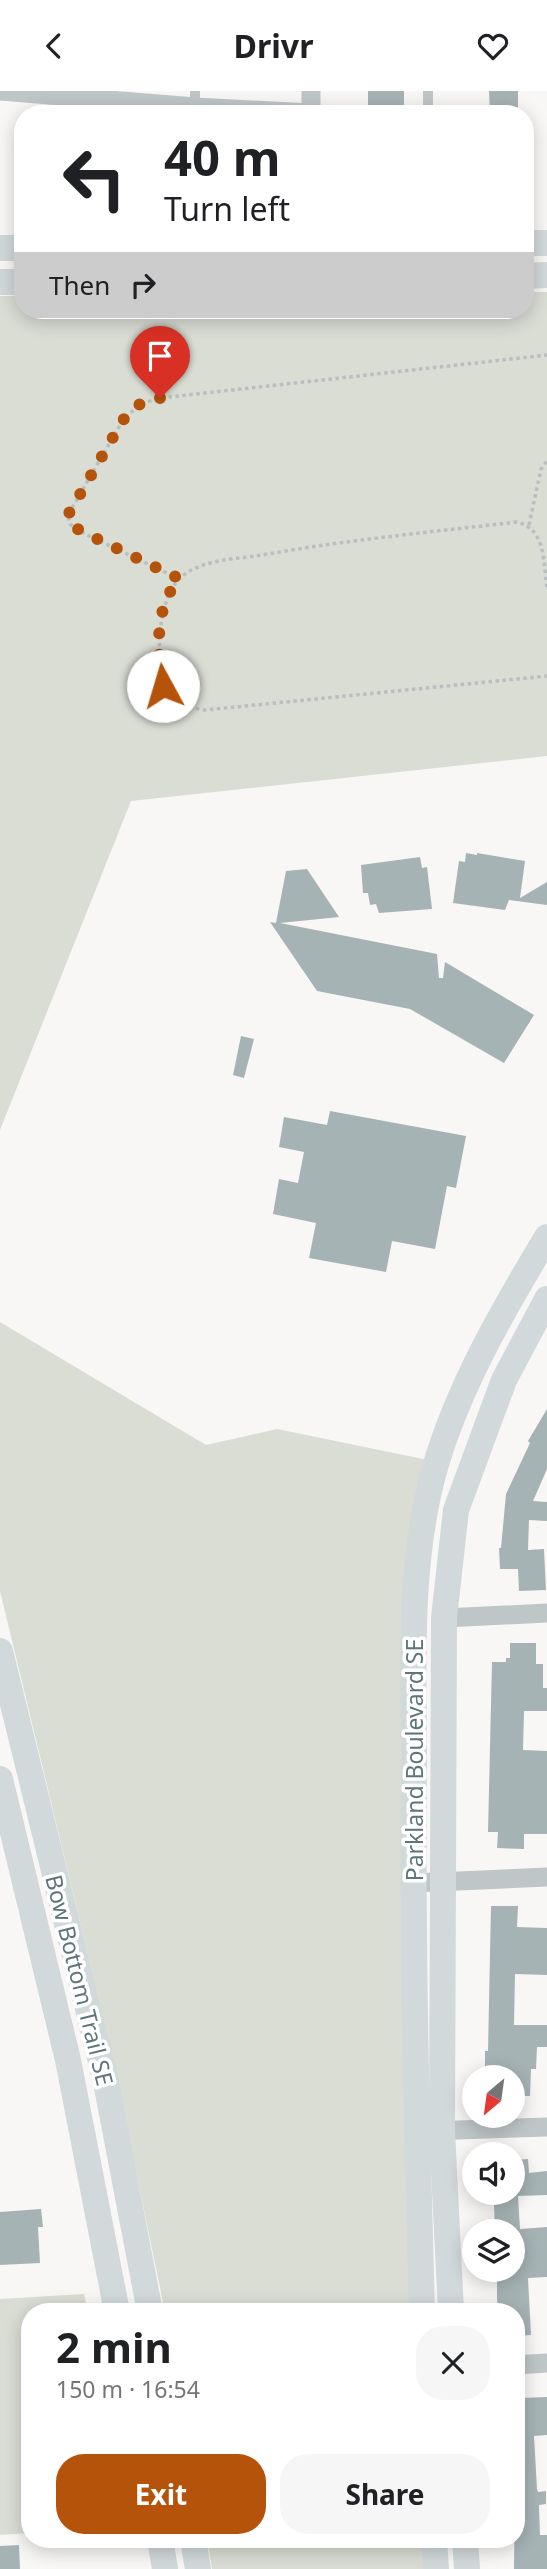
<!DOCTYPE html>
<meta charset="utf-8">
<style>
body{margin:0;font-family:"Noto Sans",sans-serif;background:#f6f6f6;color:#202124;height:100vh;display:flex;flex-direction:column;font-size:26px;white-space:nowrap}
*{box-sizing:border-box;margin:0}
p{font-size:23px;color:#757577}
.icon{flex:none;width:38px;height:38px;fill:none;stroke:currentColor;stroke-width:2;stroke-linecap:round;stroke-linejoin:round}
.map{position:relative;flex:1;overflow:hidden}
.sheet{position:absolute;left:21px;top:2212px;width:504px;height:245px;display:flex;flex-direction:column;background:#fff;border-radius:28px;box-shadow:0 4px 18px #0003}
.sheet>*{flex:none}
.top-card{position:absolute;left:14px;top:14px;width:520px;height:214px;border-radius:28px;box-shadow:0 4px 18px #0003;background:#fff;color:#202124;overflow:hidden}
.needle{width:46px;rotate:209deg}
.controls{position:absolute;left:462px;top:1974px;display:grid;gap:14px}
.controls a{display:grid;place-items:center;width:63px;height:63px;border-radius:50%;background:#fff;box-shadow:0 4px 18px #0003;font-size:35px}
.pin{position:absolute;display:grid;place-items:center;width:60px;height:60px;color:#fff;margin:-72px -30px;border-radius:50% 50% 50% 0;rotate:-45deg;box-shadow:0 0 7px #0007}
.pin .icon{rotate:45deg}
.me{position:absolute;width:77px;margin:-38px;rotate:354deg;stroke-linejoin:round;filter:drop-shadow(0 0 5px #0008)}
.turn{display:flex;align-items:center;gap:24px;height:147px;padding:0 35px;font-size:32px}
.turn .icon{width:91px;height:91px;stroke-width:2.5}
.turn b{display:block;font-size:49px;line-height:60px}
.then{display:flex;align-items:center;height:66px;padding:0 35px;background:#0003;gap:14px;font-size:26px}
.round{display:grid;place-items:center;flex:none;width:74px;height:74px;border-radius:28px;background:#f6f6f6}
.headline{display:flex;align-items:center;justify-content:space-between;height:119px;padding:0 35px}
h1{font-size:42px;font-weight:700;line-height:52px}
.button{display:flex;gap:14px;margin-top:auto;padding:14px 35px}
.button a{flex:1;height:80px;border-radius:28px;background:#b45309;color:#fff;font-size:28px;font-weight:700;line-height:80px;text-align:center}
.button a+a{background:#f6f6f6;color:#202124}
header{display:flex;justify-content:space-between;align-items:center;height:91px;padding:0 35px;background:#fff;font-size:32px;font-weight:700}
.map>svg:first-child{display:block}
.green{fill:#daddd4}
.building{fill:#a6b3b5}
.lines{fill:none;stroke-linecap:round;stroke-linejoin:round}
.path{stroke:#b9bfc0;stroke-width:3.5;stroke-dasharray:3.5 3.5;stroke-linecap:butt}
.lane{stroke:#bfc6c8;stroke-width:10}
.street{stroke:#bfc6c8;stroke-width:19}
.secondary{stroke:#d2d9da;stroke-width:26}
.route{stroke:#b45309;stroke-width:12;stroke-dasharray:0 21.6}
.labels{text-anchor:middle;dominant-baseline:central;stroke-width:7;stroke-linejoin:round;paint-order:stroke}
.street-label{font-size:23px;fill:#5e767b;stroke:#fff}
</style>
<header><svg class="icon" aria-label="back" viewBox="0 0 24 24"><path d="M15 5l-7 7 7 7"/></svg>Drivr<svg class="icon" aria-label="heart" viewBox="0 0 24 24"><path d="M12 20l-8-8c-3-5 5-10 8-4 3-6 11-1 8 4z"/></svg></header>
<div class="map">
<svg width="547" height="2478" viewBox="0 0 547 2478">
<rect width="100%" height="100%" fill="#f8f7f5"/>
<g class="green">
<polygon points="525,201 547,201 547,665 131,710 0,1039 0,205 23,205 23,219 525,219"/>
<polygon points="0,1231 206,1354 277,1338 428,1369 411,2221 165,2221 111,1959 0,1500"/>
<polygon points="84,2203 88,2221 30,2221 30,2442 0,2444 0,2208"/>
<polygon points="207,2448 422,2448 424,2478 212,2478"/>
</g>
<g class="building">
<rect x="368" y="0" width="36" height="23"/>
<polygon points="489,0 518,0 518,23 490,23"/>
<polygon points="466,762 477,764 477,762 525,770 520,807 547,791 547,814 509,809 505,819 453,812 459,770 465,771"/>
<polygon points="420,766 422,777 427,776 432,818 379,822 376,813 370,814 368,802 363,802 361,774"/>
<polygon points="307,778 339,826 280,832 437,863 439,887 443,887 445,871 534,924 504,972 410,918 317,900 270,831 276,832 286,780"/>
<polygon points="241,945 254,948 244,987 233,984"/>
<polygon points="330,1020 466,1045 456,1097 447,1095 435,1158 392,1150 386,1181 309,1167 316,1132 273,1123 279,1088 298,1092 304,1061 279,1056 284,1026 327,1034"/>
<polygon points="547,1318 547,1378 533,1410 547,1411 547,1430 529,1429 528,1459 544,1458 546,1499 519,1500 518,1478 500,1478 499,1457 501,1457 506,1403 530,1352 528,1350"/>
<polygon points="510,1552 536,1552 536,1573 543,1573 543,1597 547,1597 547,1620 524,1620 523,1659 547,1660 547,1743 524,1743 524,1758 497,1757 498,1741 488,1741 492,1571 506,1571 506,1567 510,1567"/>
<polygon points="491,1815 518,1815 517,1836 547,1837 547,1884 515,1883 514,1934 547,1934 547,1956 537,1956 536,1978 531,1978 530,2005 513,2005 513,1986 502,1986 502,1982 485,1982 485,1960 488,1960"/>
<polygon points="528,2068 529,2082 547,2080 547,2104 518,2105 520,2138 547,2136 547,2186 528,2187 531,2244 516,2245 516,2221 498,2221 497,2208 497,2179 513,2179 513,2140 495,2140 494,2114 495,2102 513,2102 513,2069"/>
<polygon points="41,2118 43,2136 38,2136 40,2172 0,2174 0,2121"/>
<polygon points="547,2306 547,2344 534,2345 537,2398 538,2401 546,2400 546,2413 539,2414 539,2416 540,2444 547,2444 547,2478 514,2478 516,2327 519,2327 519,2323 522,2323 521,2307"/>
<polygon points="19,2454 20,2478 0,2478 0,2455"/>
</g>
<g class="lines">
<g class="path">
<polyline points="529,434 541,378 547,370"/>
<polyline points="179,488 81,441 70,433 68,424 123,329 140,313 160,307 547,264"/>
<path d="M547 496C543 470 546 437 516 431 431 441 346 449 262 464 238 468 206 468 185 483 159 501 157 554 161 582 164 607 182 616 205 619L547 585"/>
</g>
<g class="lane">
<polyline points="195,16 195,0"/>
<polyline points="428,23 428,0"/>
</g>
<g class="street">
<polyline points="0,0 195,16 311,22 311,0"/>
<polyline points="444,1527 547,1522"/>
<polyline points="413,1792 547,1786"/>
<polyline points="429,2040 547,2036"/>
<polyline points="516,2274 547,2272"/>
</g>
<g class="secondary">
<polyline points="525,152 547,152"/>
<polyline points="0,157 23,157"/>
<polyline points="525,185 547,184"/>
<polyline points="0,191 23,191"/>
<polyline points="0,1560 106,1991 150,2221"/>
<polyline points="0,1688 68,1969 117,2221"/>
<path d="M422 2221C417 2038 412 1855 414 1672 414 1575 408 1475 434 1380 457 1298 503 1219 547 1146"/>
<polyline points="451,2221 442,2039 444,1527 456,1419 504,1289 547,1208"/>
<polyline points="160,2448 165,2478"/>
<polyline points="193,2448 198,2478"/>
<polyline points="434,2448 436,2478"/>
<polyline points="465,2448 467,2478"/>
</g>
</g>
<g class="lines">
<path class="route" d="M160 307 140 313 123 329 68 424 70 433 81 440 180 488C154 513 157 563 163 595"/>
</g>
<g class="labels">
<g class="street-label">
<text transform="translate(414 1669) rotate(-90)">Parkland Boulevard SE</text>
<text transform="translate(80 1889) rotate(76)">Bow Bottom Trail SE</text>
</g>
</g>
</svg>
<div class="controls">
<a><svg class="needle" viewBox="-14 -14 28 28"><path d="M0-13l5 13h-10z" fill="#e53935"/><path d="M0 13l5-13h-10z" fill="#757577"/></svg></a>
<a><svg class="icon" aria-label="sound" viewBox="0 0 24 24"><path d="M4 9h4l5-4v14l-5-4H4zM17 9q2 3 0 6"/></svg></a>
<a><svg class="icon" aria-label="layers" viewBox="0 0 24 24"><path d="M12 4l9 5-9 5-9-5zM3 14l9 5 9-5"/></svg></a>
</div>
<div class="pin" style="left:160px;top:307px;background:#d93025"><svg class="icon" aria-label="arrive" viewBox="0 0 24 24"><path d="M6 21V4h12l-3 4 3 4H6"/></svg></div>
<svg class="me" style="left:163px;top:595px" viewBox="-20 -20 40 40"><circle r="19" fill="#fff"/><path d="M0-13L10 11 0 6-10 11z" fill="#b45309"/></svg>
<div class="top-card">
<div class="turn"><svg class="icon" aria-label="left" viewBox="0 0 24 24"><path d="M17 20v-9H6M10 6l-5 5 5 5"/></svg><div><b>40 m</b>Turn left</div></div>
<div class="then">Then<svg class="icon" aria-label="right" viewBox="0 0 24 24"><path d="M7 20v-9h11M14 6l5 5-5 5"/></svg></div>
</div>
<section class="sheet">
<div class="headline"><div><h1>2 min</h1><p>150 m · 16:54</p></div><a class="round"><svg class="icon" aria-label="close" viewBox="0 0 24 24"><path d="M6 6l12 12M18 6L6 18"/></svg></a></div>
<div class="button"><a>Exit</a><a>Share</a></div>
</section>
</div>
